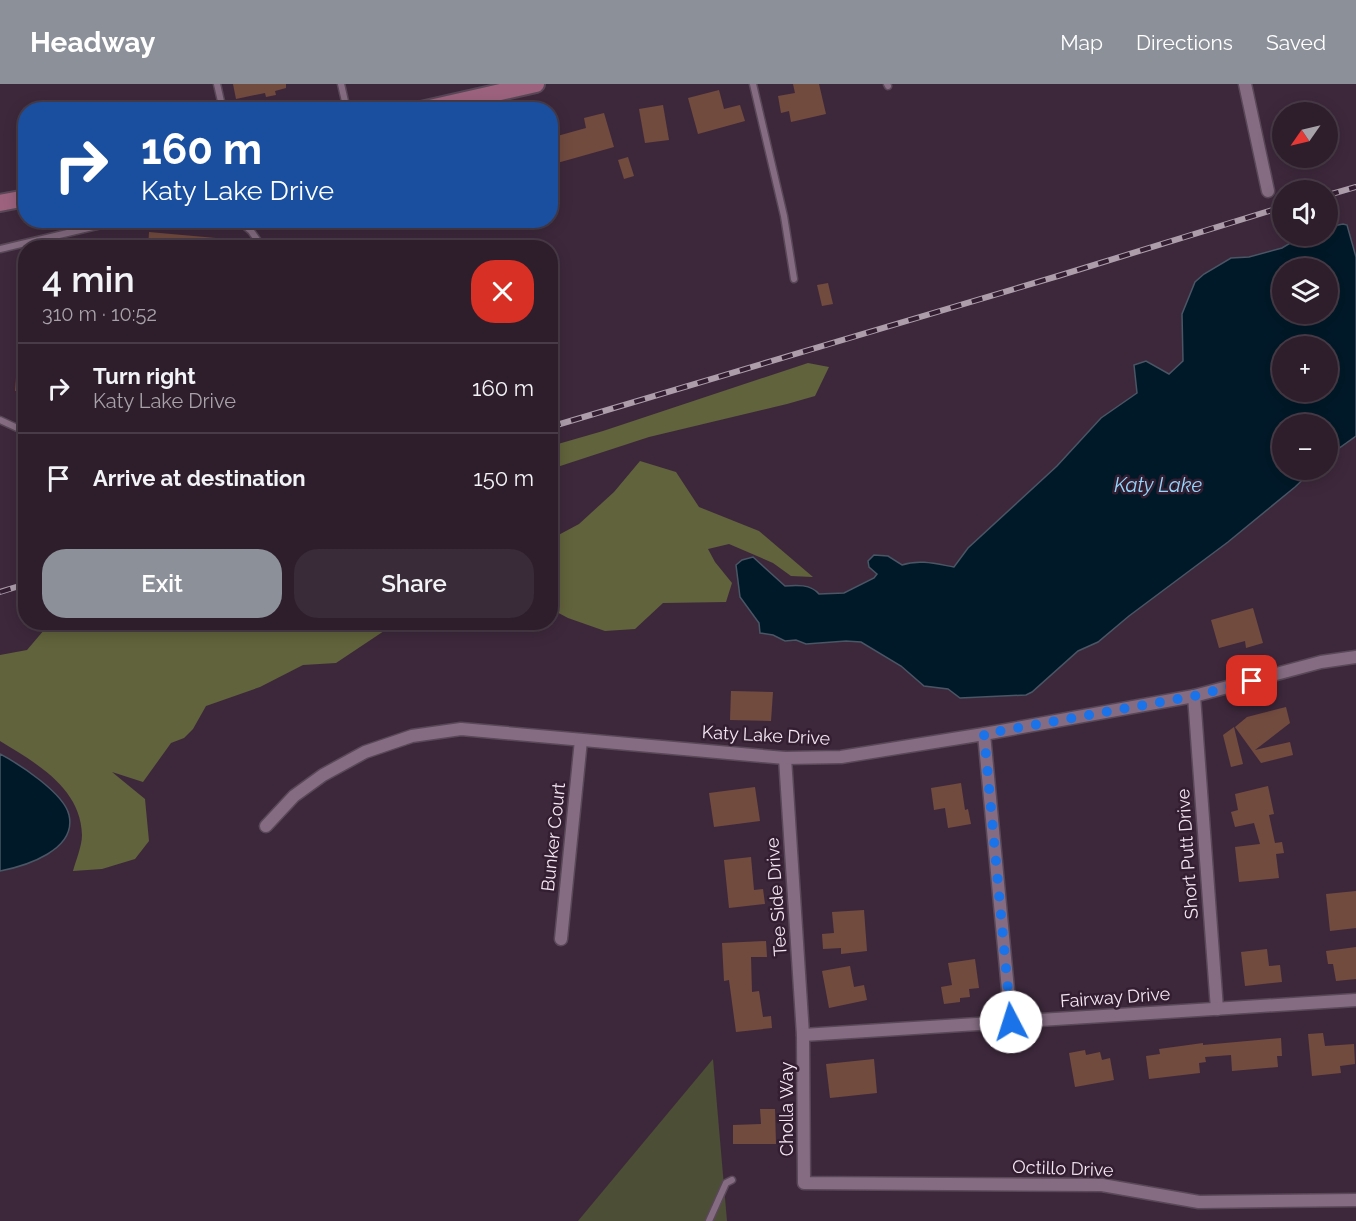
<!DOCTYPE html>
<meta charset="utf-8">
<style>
body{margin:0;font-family:Raleway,sans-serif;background:#3a2b38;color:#f1f3f6;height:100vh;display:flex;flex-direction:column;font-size:22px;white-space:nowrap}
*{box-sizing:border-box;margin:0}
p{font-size:20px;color:#a7a2a9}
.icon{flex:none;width:33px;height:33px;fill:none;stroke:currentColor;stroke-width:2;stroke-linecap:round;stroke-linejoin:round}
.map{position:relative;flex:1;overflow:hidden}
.panel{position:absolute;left:18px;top:156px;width:540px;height:390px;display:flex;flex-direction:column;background:#2e1e2c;border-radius:24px;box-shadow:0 3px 15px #0003,0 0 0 2px #493c48}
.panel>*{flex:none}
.banner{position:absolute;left:18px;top:18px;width:540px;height:126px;border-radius:24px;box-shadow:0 3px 15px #0003,0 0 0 2px #493c48;background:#1a4fa0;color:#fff;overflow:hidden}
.needle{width:39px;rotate:236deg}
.buttons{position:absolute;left:1272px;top:18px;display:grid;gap:12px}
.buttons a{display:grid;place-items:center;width:66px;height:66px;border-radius:50%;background:#2e1e2c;box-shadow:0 3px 15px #0003,0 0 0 2px #493c48;font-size:30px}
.pin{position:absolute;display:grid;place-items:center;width:51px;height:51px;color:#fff;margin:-26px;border-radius:12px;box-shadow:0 3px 9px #0006}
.me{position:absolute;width:66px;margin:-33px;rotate:355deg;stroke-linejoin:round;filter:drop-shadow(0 0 4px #0008)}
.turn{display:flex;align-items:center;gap:21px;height:126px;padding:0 24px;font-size:27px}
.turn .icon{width:78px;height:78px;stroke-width:2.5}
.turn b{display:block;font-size:42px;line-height:51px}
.round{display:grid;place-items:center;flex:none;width:63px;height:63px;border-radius:24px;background:#3a2b38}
.overview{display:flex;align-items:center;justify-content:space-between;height:102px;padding:0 24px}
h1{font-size:36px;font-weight:600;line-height:45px}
.action{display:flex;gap:12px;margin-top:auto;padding:12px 24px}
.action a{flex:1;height:69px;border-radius:24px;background:#8c9099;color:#fff;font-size:24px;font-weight:600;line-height:69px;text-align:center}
.action a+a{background:#3a2b38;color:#f1f3f6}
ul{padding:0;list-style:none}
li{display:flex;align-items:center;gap:18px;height:90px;padding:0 24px;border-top:2px solid #493c48}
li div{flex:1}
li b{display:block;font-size:22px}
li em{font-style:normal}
header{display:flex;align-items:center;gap:36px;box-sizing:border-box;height:84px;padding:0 30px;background:#8c9099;color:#fff}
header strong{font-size:28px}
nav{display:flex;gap:33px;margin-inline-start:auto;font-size:21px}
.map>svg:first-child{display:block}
.green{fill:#4d4e36}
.forest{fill:#61633c}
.water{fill:#001928;stroke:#495665;stroke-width:1.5;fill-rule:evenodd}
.building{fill:#724b3f}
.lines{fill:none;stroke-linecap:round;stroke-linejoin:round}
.lane-casing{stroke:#594858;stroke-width:9}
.street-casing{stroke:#594858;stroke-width:15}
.secondary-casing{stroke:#594858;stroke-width:20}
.lane{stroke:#856c82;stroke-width:6}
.street{stroke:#856c82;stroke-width:12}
.secondary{stroke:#9d637e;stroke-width:16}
.rail-casing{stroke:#ad9dab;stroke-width:6}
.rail{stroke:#331e31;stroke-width:4;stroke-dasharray:11;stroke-linecap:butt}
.route{stroke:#1a73e8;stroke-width:10;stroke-dasharray:0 18}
.labels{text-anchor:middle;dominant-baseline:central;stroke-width:5;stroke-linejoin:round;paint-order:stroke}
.street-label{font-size:18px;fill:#f4e6f2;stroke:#331e31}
.water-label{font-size:20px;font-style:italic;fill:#93d7fe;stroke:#331e31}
</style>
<header>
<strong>Headway</strong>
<nav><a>Map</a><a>Directions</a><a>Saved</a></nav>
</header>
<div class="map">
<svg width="1356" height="1137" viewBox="0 0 1356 1137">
<rect width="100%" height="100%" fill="#3d283b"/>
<polygon class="green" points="713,975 727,1137 578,1137"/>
<g class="forest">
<polygon points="808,279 829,283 815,312 787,320 649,353 551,385 551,362 603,347"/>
<polygon points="640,377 676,388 699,423 759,447 813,493 791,492 773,479 729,460 708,465 715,478 732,499 726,518 663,519 635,545 605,547 568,534 551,525 551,455 579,440 614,408"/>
<path d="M50 539V538L396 539 336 579 303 581 260 603 206 622 193 645 184 654 171 659 143 698 112 688 145 715 149 757 135 775 102 785 73 787C76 776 82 762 82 751 81 704 36 679 0 657V571L27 566Z"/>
</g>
<g class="water">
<path d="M1343 140 1347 141 1356 173V352L1328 372V340H1282V386H1313L1295 403 1228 458 1129 532 1098 558 1078 567 1032 608 1026 611 960 614 948 605 924 602 901 582 861 558 846 557 806 560 796 556 785 557 773 551 760 549 759 539 740 513 736 481 742 476 753 473 785 502C796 501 811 500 819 510L844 509 874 494 877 490 869 483 868 477 874 471 888 472 902 481C919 475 937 480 954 483L968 464 1057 382 1101 334 1137 309 1134 281 1146 277 1169 290 1183 277 1182 230 1195 198 1204 190 1231 174 1249 173 1282 164 1302 152H1328V143ZM1282 184H1328V230H1282ZM1282 262H1328V308H1282Z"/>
<path d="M0 670C19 680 64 709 69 731 77 766 26 782 0 787Z"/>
</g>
<g class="building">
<polygon points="233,0 286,0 286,4 275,7 276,11 266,13 265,9 236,15"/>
<polygon points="793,0 819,0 826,30 791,38 789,27 781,29 778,12 795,9"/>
<polygon points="719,6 724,25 740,21 745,37 698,50 688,14"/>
<polygon points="663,21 669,56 645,59 639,25"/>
<polygon points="604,29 614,63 550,81 550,54 586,44 584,34"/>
<polygon points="628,73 634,92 624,95 618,76"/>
<polygon points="149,148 216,154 216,164 148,164"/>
<polygon points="828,199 833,220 822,222 817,201"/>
<polygon points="18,266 26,266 26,308 15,307"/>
<polygon points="1253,524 1263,559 1246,564 1245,557 1219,564 1211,536"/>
<polygon points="731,607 773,608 771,637 730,636"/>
<polygon points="1286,623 1290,639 1255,666 1290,658 1293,671 1261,679 1235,643 1247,633"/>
<polygon points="1234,643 1243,680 1231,683 1223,651"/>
<polygon points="961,699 965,726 968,725 971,740 948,744 945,724 934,726 931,704"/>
<polygon points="1268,702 1274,730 1269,731 1275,759 1282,758 1284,769 1276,770 1279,794 1239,798 1235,763 1260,760 1254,739 1235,743 1231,728 1238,726 1235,710"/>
<polygon points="755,703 760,737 714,743 709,709"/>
<polygon points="751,773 754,806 763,805 765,820 729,824 724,776"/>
<polygon points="1356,807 1356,844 1330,847 1326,810"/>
<polygon points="864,826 867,867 841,870 841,864 823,865 822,850 834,849 832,828"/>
<polygon points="766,857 767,873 751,873 752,908 759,907 763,933 771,932 772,944 736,948 729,896 724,897 722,859"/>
<polygon points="1356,863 1356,895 1336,897 1333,880 1328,880 1326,867"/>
<polygon points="1267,865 1269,882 1280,881 1282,898 1245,902 1241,868"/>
<polygon points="975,875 979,904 969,905 970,913 960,914 960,918 944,920 941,903 952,901 948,879"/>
<polygon points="850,882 854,903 864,901 867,916 829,924 822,887"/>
<polygon points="1323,949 1325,962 1354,960 1355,980 1340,982 1341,989 1312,992 1308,950"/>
<polygon points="1281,954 1282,972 1277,972 1278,983 1232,987 1231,971 1205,973 1206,978 1199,979 1200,989 1149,995 1146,972 1160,970 1159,965 1203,959 1203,961"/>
<polygon points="1085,966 1086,971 1100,968 1102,976 1110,974 1114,996 1075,1003 1069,969"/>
<polygon points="874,975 877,1009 830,1014 826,980"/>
<polygon points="760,1025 775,1025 776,1060 733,1060 733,1041 761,1040"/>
</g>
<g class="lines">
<g class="lane-casing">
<g id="lane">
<polyline points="217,0 223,26"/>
<polyline points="341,0 347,26"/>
<polyline points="753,0 784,132 794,195"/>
<polyline points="887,0 888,2"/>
<polyline points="238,136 251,147 263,164"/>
<polyline points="0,165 122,136"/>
<polyline points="0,336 26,348"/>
<polyline points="709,1137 726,1099 732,1096"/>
</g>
</g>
<g class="street-casing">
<g id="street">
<polyline points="1245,0 1268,107"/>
<polyline points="1194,612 1217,925"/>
<polyline points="984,650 1011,938"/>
<polyline points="785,674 803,951 804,1099 1102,1101 1199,1118 1356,1116"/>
<polyline points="266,742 294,712 323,691 365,668 412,652 461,645 785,674 841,673 984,650 1194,612 1321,578 1356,573"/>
<polyline points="561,855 581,656"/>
<polyline points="803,951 1356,916"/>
</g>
</g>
<g class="secondary-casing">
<g id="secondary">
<polyline points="421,26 536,0"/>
<polyline points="0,119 26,114"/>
</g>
</g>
<use href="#lane" class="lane"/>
<use href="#street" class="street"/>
<use href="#secondary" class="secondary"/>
<g class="rail-casing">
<g id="rail">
<polyline points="1328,111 1356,103"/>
<polyline points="550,343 1058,192 1282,123"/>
<polyline points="0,508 26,500"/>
</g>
</g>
<use href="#rail" class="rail"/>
</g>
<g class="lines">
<polyline class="route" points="1011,938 984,650 1194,612 1252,597"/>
</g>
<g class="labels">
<g class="street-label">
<text transform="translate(766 651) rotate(3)">Katy Lake Drive</text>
<text transform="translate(553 753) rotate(-84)">Bunker Court</text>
<text transform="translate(1187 770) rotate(-94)">Short Putt Drive</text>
<text transform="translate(776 813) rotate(-94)">Tee Side Drive</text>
<text transform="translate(1115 913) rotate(-4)">Fairway Drive</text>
<text transform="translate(786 1025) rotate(-90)">Cholla Way</text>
<text transform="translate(1063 1084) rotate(2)">Octillo Drive</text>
</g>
<g class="water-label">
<text x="1158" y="401">Katy Lake</text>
</g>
</g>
</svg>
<div class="buttons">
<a><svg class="needle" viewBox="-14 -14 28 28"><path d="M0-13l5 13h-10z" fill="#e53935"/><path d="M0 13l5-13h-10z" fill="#a7a2a9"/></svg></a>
<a><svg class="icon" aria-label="sound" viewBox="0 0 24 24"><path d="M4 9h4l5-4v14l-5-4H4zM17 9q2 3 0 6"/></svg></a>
<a><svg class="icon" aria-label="layers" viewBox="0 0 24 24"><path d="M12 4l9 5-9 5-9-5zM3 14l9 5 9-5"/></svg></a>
<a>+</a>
<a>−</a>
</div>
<div class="pin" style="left:1252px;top:597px;background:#d93025"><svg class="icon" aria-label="arrive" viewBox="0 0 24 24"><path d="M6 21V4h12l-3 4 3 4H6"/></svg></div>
<svg class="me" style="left:1011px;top:938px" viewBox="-20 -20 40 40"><circle r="19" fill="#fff"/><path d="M0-13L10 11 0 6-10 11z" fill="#1a73e8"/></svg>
<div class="banner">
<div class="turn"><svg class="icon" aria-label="right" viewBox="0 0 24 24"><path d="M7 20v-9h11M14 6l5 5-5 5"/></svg><div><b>160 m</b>Katy Lake Drive</div></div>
</div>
<section class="panel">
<div class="overview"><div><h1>4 min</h1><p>310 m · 10:52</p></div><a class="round" style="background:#d93025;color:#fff"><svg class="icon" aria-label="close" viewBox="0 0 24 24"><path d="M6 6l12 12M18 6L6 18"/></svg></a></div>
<ul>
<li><svg class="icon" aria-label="right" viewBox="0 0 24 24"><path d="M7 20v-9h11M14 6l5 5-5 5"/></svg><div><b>Turn right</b><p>Katy Lake Drive</p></div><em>160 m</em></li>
<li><svg class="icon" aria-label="arrive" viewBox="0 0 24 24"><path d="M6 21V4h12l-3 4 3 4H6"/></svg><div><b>Arrive at destination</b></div><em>150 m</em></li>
</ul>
<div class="action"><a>Exit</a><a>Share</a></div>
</section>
</div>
